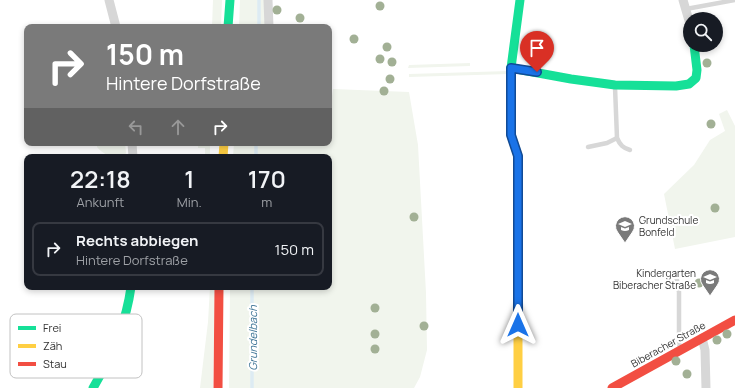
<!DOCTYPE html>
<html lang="de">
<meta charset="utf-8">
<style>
body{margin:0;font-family:Manrope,sans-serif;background:#242831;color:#f1f3f6;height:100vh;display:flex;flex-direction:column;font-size:15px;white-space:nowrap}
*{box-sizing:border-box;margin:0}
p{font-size:13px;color:#9ea1a6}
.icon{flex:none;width:22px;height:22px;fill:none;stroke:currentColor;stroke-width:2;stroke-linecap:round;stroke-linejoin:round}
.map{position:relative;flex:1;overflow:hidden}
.side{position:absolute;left:24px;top:154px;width:308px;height:136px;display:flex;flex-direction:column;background:#171b24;border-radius:8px;box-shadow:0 2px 6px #0003}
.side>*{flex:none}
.hud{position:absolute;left:24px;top:24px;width:308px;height:122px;border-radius:8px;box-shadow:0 2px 6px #0003;background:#7a7a7a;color:#fff;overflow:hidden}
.controls{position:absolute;left:683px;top:12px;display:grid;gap:8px}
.controls a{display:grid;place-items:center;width:40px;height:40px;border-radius:50%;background:#171b24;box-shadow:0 2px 6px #0003;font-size:20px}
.pin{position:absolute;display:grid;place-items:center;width:34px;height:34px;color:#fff;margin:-41px -17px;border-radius:50% 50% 50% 0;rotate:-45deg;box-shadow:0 0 4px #0007}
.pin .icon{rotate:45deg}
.me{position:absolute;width:44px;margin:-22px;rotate:0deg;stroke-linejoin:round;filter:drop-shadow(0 0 3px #0008)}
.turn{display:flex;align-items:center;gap:14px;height:84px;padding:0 16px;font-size:18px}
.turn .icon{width:52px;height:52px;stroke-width:2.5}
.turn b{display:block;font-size:28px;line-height:34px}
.lanes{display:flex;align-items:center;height:38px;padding:0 16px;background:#0003;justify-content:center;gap:20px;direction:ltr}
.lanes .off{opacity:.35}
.eta{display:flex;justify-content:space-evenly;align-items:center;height:68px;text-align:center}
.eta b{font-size:24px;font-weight:600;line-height:28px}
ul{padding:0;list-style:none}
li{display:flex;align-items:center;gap:12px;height:54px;margin:0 8px 6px;padding:0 8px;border:2px solid #363941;border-radius:8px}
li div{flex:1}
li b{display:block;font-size:15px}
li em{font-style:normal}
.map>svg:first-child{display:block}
.green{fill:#f1f5ed}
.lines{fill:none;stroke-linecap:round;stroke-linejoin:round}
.stream{stroke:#ddebf3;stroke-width:3.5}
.lane{stroke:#d7d7d7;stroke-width:4.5}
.street{stroke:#d7d7d7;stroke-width:9}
.fast{stroke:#16e098;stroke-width:9}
.slow{stroke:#ffcf43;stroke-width:9}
.jam{stroke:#f24e42;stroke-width:9}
.tree{fill:#a2b095}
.route-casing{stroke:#114b97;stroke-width:10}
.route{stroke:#1a73e8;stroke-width:7}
.labels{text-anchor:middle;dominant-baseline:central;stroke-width:4;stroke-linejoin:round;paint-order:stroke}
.poi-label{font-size:10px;fill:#333;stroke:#fff;text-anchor:start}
.street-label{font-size:10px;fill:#333;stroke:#fff}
.water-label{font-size:11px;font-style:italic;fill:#3f7597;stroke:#fff}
.key{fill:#fff;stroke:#c2c2c2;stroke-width:1}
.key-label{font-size:11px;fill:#333}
</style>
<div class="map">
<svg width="735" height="388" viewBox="0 0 735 388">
<rect width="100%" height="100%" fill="#fff"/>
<g class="green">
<polygon points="213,0 222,0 221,27 212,27"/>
<polygon points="240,0 265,0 265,27 239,27"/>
<polygon points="470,63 470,66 408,68 409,65"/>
<polygon points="509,71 509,74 409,77 409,74"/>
<polygon points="333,89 409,92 418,145 426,293 427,350 420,377 414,388 229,388 230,287 329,287 329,157 233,157 234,143 329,143 329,96 332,96"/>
<polygon points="727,110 735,126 735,237 675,249 664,194 694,165 710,140 725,131 719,114"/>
<path d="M97 143H125L126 153 124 156C112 158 105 156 97 147Z"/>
<polygon points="198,143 210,143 210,157 205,157 205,148 198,148"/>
<polygon points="210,287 215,287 213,388 200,388 208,322"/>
</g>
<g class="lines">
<g class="stream">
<polyline points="259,27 259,0"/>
<polyline points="256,157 256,143"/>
<polyline points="252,388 252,287"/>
</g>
<g class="lane">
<polyline points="686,9 735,0"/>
<path d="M615 87 617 138C620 145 623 148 630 150"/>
<polyline points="588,147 607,143 617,138"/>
<polyline points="676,275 679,292 679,343 680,348"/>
</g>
<g class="street">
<polyline points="109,0 116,27"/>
<polyline points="268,0 269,27"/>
<polyline points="683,0 690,24"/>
<polyline points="132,143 133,157"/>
<polyline points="702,338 705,350 706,388"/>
</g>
<g class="fast">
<polyline points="228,27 230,0"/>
<polyline points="511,68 571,79 615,85 676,86 689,84 696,78 697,70 694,45"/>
<polyline points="511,96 511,68 520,0"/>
<path d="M93 388C112 356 126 324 131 287"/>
</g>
<g class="slow">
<polyline points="511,96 511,135 518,156 518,388"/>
<polyline points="223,157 224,143"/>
</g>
<g class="jam">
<polyline points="218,388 219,287"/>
<polyline points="612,388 735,320"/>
</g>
</g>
<g class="tree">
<circle cx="380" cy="6" r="4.5"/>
<circle cx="277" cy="10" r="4.5"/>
<circle cx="300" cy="18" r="4.5"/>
<circle cx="354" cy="39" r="4.5"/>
<circle cx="387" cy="47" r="4.5"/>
<circle cx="380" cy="59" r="4.5"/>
<circle cx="392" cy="62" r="4.5"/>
<circle cx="707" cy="63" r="4.5"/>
<circle cx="390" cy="79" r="4.5"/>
<circle cx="384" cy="91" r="4.5"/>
<circle cx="711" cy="124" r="4.5"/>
<circle cx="715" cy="208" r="4.5"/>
<circle cx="414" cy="217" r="4.5"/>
<circle cx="699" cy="283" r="4.5"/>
<circle cx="375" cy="308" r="4.5"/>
<circle cx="424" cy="326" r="4.5"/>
<circle cx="375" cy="334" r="4.5"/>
<circle cx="727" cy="334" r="4.5"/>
<circle cx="717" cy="340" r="4.5"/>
<circle cx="375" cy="349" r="4.5"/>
<circle cx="676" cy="361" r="4.5"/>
<circle cx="687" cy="374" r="4.5"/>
</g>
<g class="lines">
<g class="route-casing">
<polyline id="route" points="518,325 518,156 511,135 511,68 537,72"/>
</g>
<use href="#route" class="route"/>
</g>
<defs>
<g id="school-pin" transform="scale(1)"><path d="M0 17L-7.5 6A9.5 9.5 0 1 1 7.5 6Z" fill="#7a7a7a" stroke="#fff"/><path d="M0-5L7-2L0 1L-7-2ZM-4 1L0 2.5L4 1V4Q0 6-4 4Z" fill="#fff"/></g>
</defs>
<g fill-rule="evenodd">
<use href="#school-pin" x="625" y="226"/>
<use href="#school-pin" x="710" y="279"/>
</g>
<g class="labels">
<g class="poi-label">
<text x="639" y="220">Grundschule<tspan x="639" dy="12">Bonfeld</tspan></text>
<text x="696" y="273" text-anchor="end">Kindergarten<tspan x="696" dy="12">Biberacher Straße</tspan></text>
</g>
<g class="street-label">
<text transform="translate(668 344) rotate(-29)">Biberacher Straße</text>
</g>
<g class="water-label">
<text transform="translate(252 338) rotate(-90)">Grundelbach</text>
</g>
</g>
<rect x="10" y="314" width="132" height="64" rx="6" class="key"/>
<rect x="18" y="326" width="18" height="4" fill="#16e098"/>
<rect x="18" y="344" width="18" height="4" fill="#ffcf43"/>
<rect x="18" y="362" width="18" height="4" fill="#f24e42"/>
<g class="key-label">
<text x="43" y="332">Frei</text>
<text x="43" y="350">Zäh</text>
<text x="43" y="368">Stau</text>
</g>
</svg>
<div class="controls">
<a><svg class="icon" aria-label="search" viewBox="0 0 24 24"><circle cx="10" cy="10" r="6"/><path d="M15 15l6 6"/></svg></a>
</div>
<div class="pin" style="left:537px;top:72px;background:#d93025"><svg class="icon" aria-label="arrive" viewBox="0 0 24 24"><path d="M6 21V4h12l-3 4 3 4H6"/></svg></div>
<svg class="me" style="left:518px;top:325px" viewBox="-20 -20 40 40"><path d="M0-17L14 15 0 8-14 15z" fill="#1a73e8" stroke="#fff" stroke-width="4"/></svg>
<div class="hud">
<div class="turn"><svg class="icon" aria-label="right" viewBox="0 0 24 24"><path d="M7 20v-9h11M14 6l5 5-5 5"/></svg><div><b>150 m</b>Hintere Dorfstraße</div></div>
<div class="lanes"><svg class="icon off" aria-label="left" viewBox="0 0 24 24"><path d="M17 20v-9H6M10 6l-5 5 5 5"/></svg><svg class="icon off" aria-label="ahead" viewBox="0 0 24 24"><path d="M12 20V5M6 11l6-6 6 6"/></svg><svg class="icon" aria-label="right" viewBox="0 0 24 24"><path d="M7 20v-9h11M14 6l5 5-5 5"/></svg></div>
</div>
<section class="side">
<div class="eta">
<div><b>22:18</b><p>Ankunft</p></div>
<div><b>1</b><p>Min.</p></div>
<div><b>170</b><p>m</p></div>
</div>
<ul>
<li><svg class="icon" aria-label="right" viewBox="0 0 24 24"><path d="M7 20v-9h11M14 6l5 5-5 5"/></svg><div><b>Rechts abbiegen</b><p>Hintere Dorfstraße</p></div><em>150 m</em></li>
</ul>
</section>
</div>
